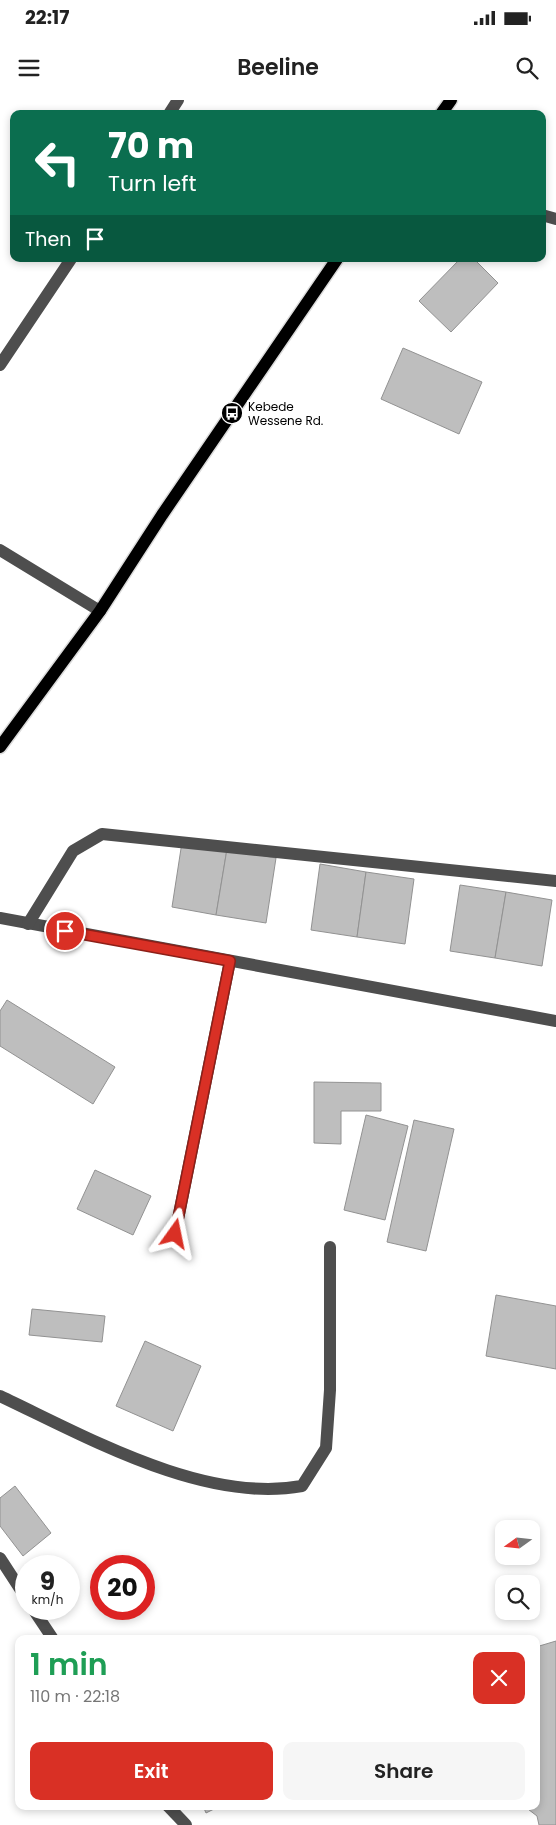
<!DOCTYPE html>
<meta charset="utf-8">
<style>
body{margin:0;font-family:Poppins,sans-serif;background:#f6f6f6;color:#222;height:100vh;display:flex;flex-direction:column;font-size:19px;white-space:nowrap}
*{box-sizing:border-box;margin:0}
p{font-size:16px;color:#767676}
.icon{flex:none;width:28px;height:28px;fill:none;stroke:currentColor;stroke-width:2;stroke-linecap:round;stroke-linejoin:round}
.map{position:relative;flex:1;overflow:hidden}
.drawer{position:absolute;left:15px;top:1535px;width:525px;height:175px;display:flex;flex-direction:column;background:#fff;border-radius:10px;box-shadow:0 2px 8px #0003}
.drawer>*{flex:none}
.top-card{position:absolute;left:10px;top:10px;width:536px;height:152px;border-radius:10px;box-shadow:0 2px 8px #0003;background:#0b6e4f;color:#fff;overflow:hidden}
.needle{width:32px;rotate:255deg}
.buttons{position:absolute;left:495px;top:1420px;display:grid;gap:10px}
.buttons a{display:grid;place-items:center;width:45px;height:45px;border-radius:10px;background:#fff;box-shadow:0 2px 8px #0003;font-size:25px}
.speed{position:absolute;left:15px;top:1455px;display:flex;gap:10px;font-size:25px;font-weight:700;text-align:center}
.speed>*{display:grid;place-content:center;width:65px;height:65px;border-radius:50%;background:#fff;box-shadow:0 2px 8px #0003;line-height:1}
.speed small{font-size:12px;font-weight:400}
.speed .limit{border:8px solid #d22;background:#fff;color:#111}
.pin{position:absolute;display:grid;place-items:center;width:42px;height:42px;color:#fff;margin:-21px;border:2px solid #fff;border-radius:50%;box-shadow:0 1px 5px #0007}
.me{position:absolute;width:55px;margin:-28px;rotate:12deg;stroke-linejoin:round;filter:drop-shadow(0 0 4px #0008)}
.turn{display:flex;align-items:center;gap:18px;height:105px;padding:0 15px;font-size:22px}
.turn .icon{width:65px;height:65px;stroke-width:2.5}
.turn b{display:block;font-size:35px;line-height:42px}
.then{display:flex;align-items:center;height:48px;padding:0 15px;background:#0003;gap:10px;font-size:19px}
.round{display:grid;place-items:center;flex:none;width:52px;height:52px;border-radius:10px;background:#f6f6f6}
.overview{display:flex;align-items:center;justify-content:space-between;height:85px;padding:0 15px}
h1{font-size:30px;font-weight:600;line-height:38px;color:#1e9e55}
.cta{display:flex;gap:10px;margin-top:auto;padding:10px 15px}
.cta a{flex:1;height:58px;border-radius:10px;background:#d93025;color:#fff;font-size:20px;font-weight:600;line-height:58px;text-align:center}
.cta a+a{background:#f6f6f6;color:#222}
.status{display:flex;justify-content:space-between;align-items:center;height:35px;padding:0 25px;background:#fff;direction:ltr}
.status svg{height:14px;fill:currentColor}
header{display:flex;justify-content:space-between;align-items:center;height:65px;padding:0 15px;background:#fff;font-size:22px;font-weight:600}
.map>svg:first-child{display:block}
.building{fill:#bebebe;stroke:#929292}
.lines{fill:none;stroke-linecap:round;stroke-linejoin:round}
.major-casing{stroke:#dbdbdb;stroke-width:15}
.minor{stroke:#4e4e4e;stroke-width:12}
.major{stroke:#000;stroke-width:12}
.route-casing{stroke:#8d1f18;stroke-width:12}
.route{stroke:#d93025;stroke-width:9}
.labels{text-anchor:middle;dominant-baseline:central;stroke-width:4;stroke-linejoin:round;paint-order:stroke}
.poi-label{font-size:12px;fill:#000;stroke:#fff;text-anchor:start}
</style>
<div class="status"><b>22:17</b><svg viewBox="0 0 49 12"><path d="M0 12V9h3v3zM5 12V6h3v6zM10 12V3h3v9zM15 12V0h3v12zM26 1h20v11H26zM47 4h2v5h-2z"/></svg></div>
<header><svg class="icon" aria-label="menu" viewBox="0 0 24 24"><path d="M4 6h16M4 12h16M4 18h16"/></svg>Beeline<svg class="icon" aria-label="search" viewBox="0 0 24 24"><circle cx="10" cy="10" r="6"/><path d="M15 15l6 6"/></svg></header>
<div class="map">
<svg width="556" height="1725" viewBox="0 0 556 1725">
<rect width="100%" height="100%" fill="#fff"/>
<g class="building">
<polygon points="460,159 474,159 498,183 451,232 419,201"/>
<polygon points="403,248 482,282 459,334 381,299"/>
<polygon points="182,742 227,749 216,815 172,807"/>
<polygon points="227,749 276,758 266,823 216,815"/>
<polygon points="320,764 366,772 357,837 311,830"/>
<polygon points="366,772 414,779 405,844 357,837"/>
<polygon points="460,785 506,792 495,858 450,851"/>
<polygon points="506,792 552,800 542,866 495,858"/>
<polygon points="7,900 115,967 93,1004 0,946 0,911"/>
<polygon points="314,982 381,983 381,1011 341,1011 341,1044 314,1043"/>
<polygon points="366,1015 408,1026 385,1120 344,1110"/>
<polygon points="414,1020 454,1029 426,1151 387,1142"/>
<polygon points="95,1070 151,1096 133,1135 77,1109"/>
<polygon points="496,1195 556,1206 556,1269 486,1256"/>
<polygon points="32,1209 105,1216 102,1242 29,1235"/>
<polygon points="145,1241 201,1266 173,1331 116,1306"/>
<polygon points="15,1386 51,1433 23,1456 0,1426 0,1398"/>
<polygon points="556,1541 556,1725 539,1725 537,1716 524,1706 536,1706 536,1547"/>
<polygon points="203,1706 220,1706 206,1713"/>
</g>
<g class="lines">
<g class="major-casing">
<g id="major">
<polyline points="441,14 451,0"/>
<polyline points="0,647 100,511 162,415 337,159"/>
</g>
</g>
<g class="minor">
<polyline points="169,14 178,0"/>
<polyline points="542,115 556,119"/>
<polyline points="0,265 71,159"/>
<polyline points="0,450 100,511"/>
<polyline points="0,818 556,921"/>
<polyline points="28,824 73,751 102,734 556,781"/>
<polyline points="175,1134 230,861"/>
<path d="M0 1296C87 1337 204 1404 302 1386L326 1348 330 1290V1147"/>
<polyline points="0,1458 26,1498"/>
<polyline points="33,1509 53,1539"/>
<polyline points="168,1706 186,1725"/>
</g>
<use href="#major" class="major"/>
</g>
<g class="lines">
<g class="route-casing">
<polyline id="route" points="65,831 230,861 175,1134"/>
</g>
<use href="#route" class="route"/>
</g>
<defs>
<g id="bus-disc" transform="scale(1.125)"><circle r="9.5" fill="#000" stroke="#fff"/><path d="M-5-6H5V4H4V6H2V4H-2V6H-4V4H-5ZM-3.5-4V0h7V-4ZM-3.5 1.2v1.5H-2V1.2ZM2 1.2v1.5H3.5V1.2Z" fill="#fff"/></g>
</defs>
<g fill-rule="evenodd">
<use href="#bus-disc" x="232" y="313"/>
</g>
<g class="labels">
<g class="poi-label">
<text x="248" y="306">Kebede<tspan x="248" dy="14">Wessene Rd.</tspan></text>
</g>
</g>
</svg>
<div class="buttons">
<a><svg class="needle" viewBox="-14 -14 28 28"><path d="M0-13l5 13h-10z" fill="#e53935"/><path d="M0 13l5-13h-10z" fill="#767676"/></svg></a>
<a><svg class="icon" aria-label="search" viewBox="0 0 24 24"><circle cx="10" cy="10" r="6"/><path d="M15 15l6 6"/></svg></a>
</div>
<div class="speed"><div>9<small>km/h</small></div><div class="limit">20</div></div>
<div class="pin" style="left:65px;top:831px;background:#d93025"><svg class="icon" aria-label="arrive" viewBox="0 0 24 24"><path d="M6 21V4h12l-3 4 3 4H6"/></svg></div>
<svg class="me" style="left:175px;top:1134px" viewBox="-20 -20 40 40"><path d="M0-17L14 15 0 8-14 15z" fill="#d93025" stroke="#fff" stroke-width="4"/></svg>
<div class="top-card">
<div class="turn"><svg class="icon" aria-label="left" viewBox="0 0 24 24"><path d="M17 20v-9H6M10 6l-5 5 5 5"/></svg><div><b>70 m</b>Turn left</div></div>
<div class="then">Then<svg class="icon" aria-label="arrive" viewBox="0 0 24 24"><path d="M6 21V4h12l-3 4 3 4H6"/></svg></div>
</div>
<section class="drawer">
<div class="overview"><div><h1>1 min</h1><p>110 m · 22:18</p></div><a class="round" style="background:#d93025;color:#fff"><svg class="icon" aria-label="close" viewBox="0 0 24 24"><path d="M6 6l12 12M18 6L6 18"/></svg></a></div>
<div class="cta"><a>Exit</a><a>Share</a></div>
</section>
</div>
